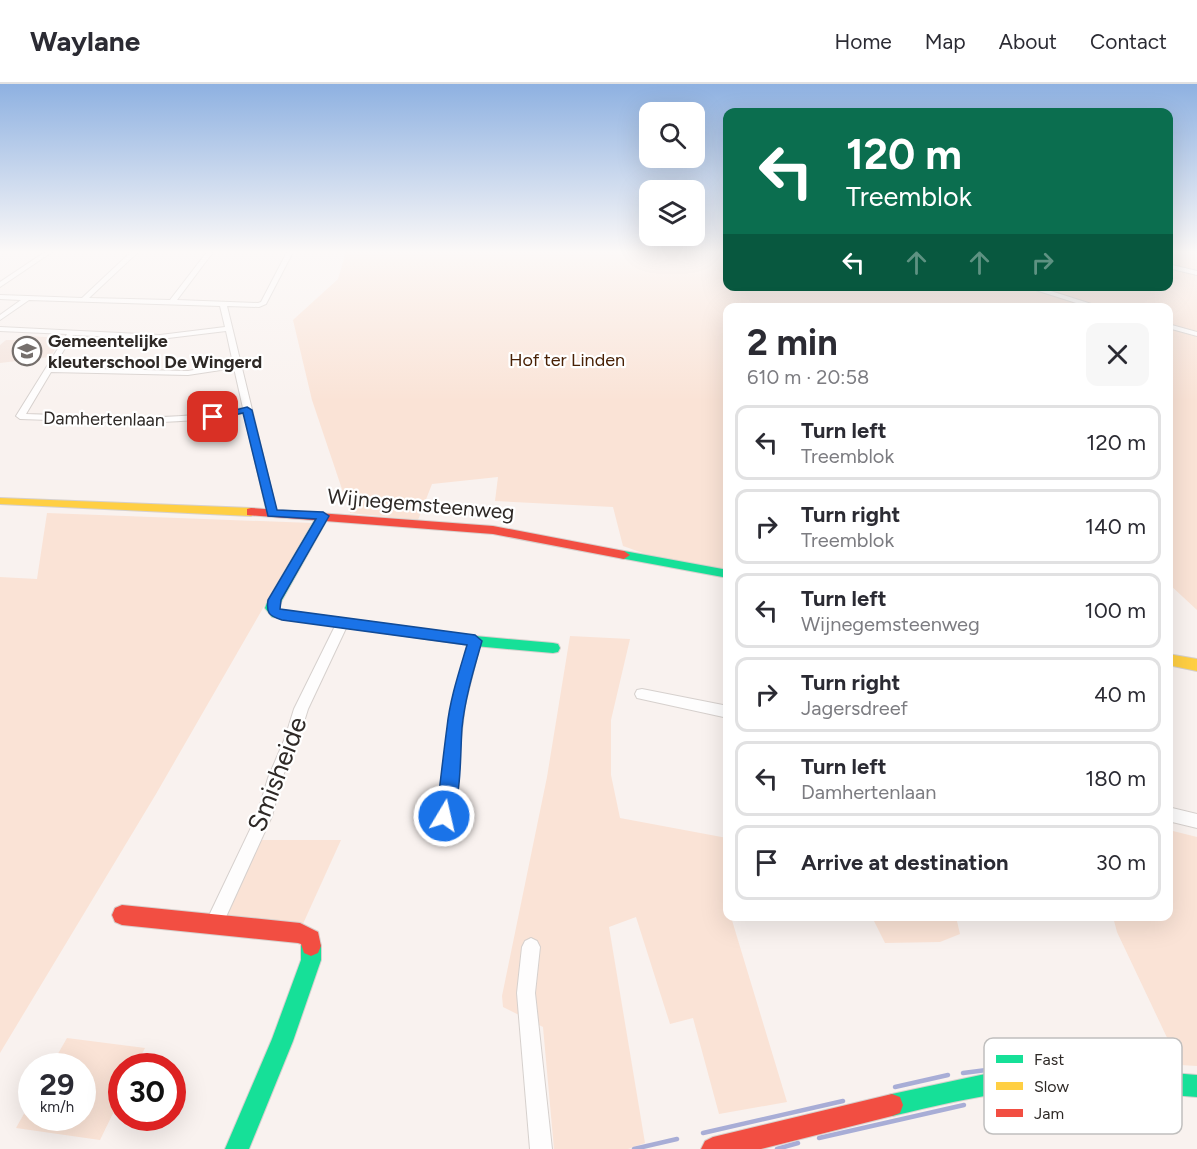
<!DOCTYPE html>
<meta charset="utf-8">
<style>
body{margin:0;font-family:Figtree,sans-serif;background:#f7f7f7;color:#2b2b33;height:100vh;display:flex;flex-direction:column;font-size:22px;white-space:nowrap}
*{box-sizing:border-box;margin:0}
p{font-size:20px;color:#7c7c81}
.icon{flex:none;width:33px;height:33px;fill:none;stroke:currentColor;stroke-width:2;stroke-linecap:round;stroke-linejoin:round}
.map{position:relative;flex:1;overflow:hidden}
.side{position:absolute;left:723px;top:219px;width:450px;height:618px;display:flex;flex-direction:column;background:#fff;border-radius:12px;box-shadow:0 6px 24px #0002}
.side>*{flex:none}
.banner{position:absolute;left:723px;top:24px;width:450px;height:183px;border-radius:12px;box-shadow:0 6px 24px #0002;background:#0b6e4f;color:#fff;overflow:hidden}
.fabs{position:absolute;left:639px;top:18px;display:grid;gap:12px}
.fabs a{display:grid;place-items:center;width:66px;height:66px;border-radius:12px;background:#fff;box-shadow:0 6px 24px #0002;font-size:30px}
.speed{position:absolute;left:18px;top:969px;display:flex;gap:12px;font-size:30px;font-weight:700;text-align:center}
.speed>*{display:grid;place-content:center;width:78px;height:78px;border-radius:50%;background:#fff;box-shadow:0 6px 24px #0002;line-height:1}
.speed small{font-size:15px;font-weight:400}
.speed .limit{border:9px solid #d22;background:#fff;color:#111}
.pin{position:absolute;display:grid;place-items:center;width:51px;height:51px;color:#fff;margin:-26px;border-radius:12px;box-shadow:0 3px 9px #0006}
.me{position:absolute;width:66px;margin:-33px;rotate:9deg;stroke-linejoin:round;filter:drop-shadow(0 0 4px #0008)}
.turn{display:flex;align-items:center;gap:21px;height:126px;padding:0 24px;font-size:27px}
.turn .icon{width:78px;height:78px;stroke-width:2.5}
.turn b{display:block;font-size:42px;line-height:51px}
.lanes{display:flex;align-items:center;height:57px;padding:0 24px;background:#0003;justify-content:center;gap:30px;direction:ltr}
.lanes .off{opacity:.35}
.round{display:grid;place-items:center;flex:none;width:63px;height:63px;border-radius:12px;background:#f7f7f7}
.overview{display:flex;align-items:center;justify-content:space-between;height:102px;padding:0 24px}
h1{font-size:36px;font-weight:700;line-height:45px}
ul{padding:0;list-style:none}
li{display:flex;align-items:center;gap:18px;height:75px;margin:0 12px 9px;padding:0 12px;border:3px solid #e1e1e2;border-radius:12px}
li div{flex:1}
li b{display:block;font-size:22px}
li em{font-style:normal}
header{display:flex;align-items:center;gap:36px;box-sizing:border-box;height:84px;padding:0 30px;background:#fff;border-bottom:2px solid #e1e1e2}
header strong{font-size:28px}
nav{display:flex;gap:33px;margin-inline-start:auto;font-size:21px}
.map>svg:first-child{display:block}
.built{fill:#f4e4dd}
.green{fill:#fae3d6}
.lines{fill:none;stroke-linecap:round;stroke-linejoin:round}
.stream{stroke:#a8add6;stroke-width:4.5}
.street-casing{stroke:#d6d0cd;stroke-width:2}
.fast-casing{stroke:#d6d0cd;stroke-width:2}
.slow-casing{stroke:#d6d0cd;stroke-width:2}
.jam-casing{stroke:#d6d0cd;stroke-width:2}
.street{fill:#fefdfd;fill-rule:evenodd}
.fast{fill:#16e098;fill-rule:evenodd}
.slow{fill:#ffcf43;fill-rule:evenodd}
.jam{fill:#f24e42;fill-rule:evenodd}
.route{fill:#1a73e8;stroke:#114b97;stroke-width:1.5}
.labels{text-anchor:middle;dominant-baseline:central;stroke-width:4.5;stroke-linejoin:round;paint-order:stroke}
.far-poi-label{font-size:18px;font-weight:bold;fill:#2e2926;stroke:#fff;text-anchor:start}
.far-park-label{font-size:18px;fill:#492105;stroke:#fff}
.far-street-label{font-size:18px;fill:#2e2926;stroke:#fff}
.street-label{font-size:21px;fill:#2e2926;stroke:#fff}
.near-street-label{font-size:26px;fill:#2e2926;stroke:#fff}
.key{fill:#fff;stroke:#c0bfbe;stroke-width:1.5}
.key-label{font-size:16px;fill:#2e2926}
</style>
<header>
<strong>Waylane</strong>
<nav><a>Home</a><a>Map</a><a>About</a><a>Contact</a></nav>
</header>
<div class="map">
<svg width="1197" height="1065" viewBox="0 0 1197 1065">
<rect width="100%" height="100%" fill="#f9f2ef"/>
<polygon class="built" points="27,252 62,254 50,273 0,279 0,261 6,256 20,256"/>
<g class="green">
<polygon points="346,168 727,168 728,202 1168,202 1169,168 1197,168 1197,526 1169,500 1168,224 728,224 727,487 657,474 623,462 613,423 495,417 498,393 432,400 418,436 350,429 312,316 293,236 338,195"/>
<polygon points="47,429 312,439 156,710 0,969 0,493 37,495"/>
<polygon points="570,552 630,555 611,636 611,691 620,734 727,754 728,832 731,833 787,1018 719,1030 693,934 670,940 636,833 609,843 645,1059 628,1065 554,1065 543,943 503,923 502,912 547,693"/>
<polygon points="1169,746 1197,753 1197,982 1180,981 1117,848 1113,833 1168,832"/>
<polygon points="258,756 341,756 302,842 226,831"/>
<polygon points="869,833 956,833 960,850 940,858 885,859 873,835"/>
<polygon points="67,954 145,964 136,982 122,982 121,1013 100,1056 16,1044 31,1017 32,1034 82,1034 82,982 51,982"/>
</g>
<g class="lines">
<g class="stream">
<polyline points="963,989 1026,981"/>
<polyline points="895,1003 948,991"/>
<polyline points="703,1049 843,1017"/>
<polyline points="819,1054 964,1021"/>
<polyline points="634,1065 677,1055"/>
<polyline points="777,1065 798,1059"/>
</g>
<g class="street-casing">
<g id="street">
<polygon points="45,168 52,168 0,203 0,198"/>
<path d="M131 168H138L89 214 170 216 207 168H213L177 216 258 219 261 218 287 168H293L266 220 259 223 227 222 277 429 276 431H268L267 429 244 329C170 344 95 337 20 335L16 332 67 250 0 247V243L160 251 225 243 220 222 29 216 0 236V231L21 216 0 215V211L82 214ZM226 247 233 279 188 287 53 284 73 251 160 255ZM234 284 243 324C171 339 99 332 26 330L51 288 188 291Z"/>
<polygon points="1168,180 1197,187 1197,191 1168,184"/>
<polygon points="1023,202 1035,202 1104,224 1092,224"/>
<polygon points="1168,240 1197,248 1197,252 1168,244"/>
<polygon points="342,536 348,540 308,625 299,654 282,694 272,732 220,846 214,849 208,846 205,840 257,731 268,694 285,654 294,625 336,540"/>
<polygon points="475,552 479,554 481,557 465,621 452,732 449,737 444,739 439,737 436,732 452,621 469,557 471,554"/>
<polygon points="642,605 728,622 728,634 637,614 635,610 637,606"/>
<polygon points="1168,723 1197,730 1197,744 1168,737"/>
<polygon points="531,854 537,857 540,863 535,909 552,1065 530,1065 517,909 522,863 525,857"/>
</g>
</g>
<g class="fast-casing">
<g id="fast">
<polygon points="323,428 329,432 282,516 279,523 281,526 475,552 553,559 558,560 560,564 558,568 553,569 475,562 272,533 265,524 268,516 317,432"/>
<polygon points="624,467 728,486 728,494 620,474 618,471 620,468"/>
<polygon points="311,852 318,855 321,862 321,876 293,957 249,1065 225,1065 272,955 301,876 301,862 304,855"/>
<path d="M1045 983 1110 984 1197 991V1013C1139 1009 1081 1002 1023 1007 978 1011 935 1022 892 1032L884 1029 881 1021 884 1013 892 1010 990 989Z"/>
</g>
</g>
<g class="slow-casing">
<g id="slow">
<polygon points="0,414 251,424 257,428 251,432 0,420"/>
<polygon points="1168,570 1197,575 1197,587 1168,581"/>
</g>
</g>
<g class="jam-casing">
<g id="jam">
<polygon points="251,424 493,442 624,467 630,471 624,475 493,450 247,431 247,425"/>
<polygon points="122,821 300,839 318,848 321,862 318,869 311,872 304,869 301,860 298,859 122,841 115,838 112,831 115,824"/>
<polygon points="892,1010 900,1013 903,1021 900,1029 892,1032 761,1065 701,1065 705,1057 713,1053"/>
</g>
</g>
<use href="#street" class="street"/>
<use href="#fast" class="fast"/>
<use href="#slow" class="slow"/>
<use href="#jam" class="jam"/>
</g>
<linearGradient id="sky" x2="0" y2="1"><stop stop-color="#8eb1e1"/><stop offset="0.53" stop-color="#fcf9f8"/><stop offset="1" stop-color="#fcf9f8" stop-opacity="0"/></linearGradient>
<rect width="1197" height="317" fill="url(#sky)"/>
<path class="route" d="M247 323 252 326 277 426 323 428 329 432 281 516 280 525 475 551 482 557C474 585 465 614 462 644 460 672 462 711 450 737L444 740 438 737 436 732C440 702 443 673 447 643 450 615 459 588 467 561L282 536C269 532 266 529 268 516L316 435 268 432 243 329 213 336 208 333Z"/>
<defs>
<g id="school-ring" transform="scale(1.5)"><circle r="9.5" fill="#fff" stroke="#756f6c" stroke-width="1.5"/><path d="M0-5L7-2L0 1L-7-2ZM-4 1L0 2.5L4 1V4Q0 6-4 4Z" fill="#756f6c"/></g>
</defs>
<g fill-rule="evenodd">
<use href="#school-ring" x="27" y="267"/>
</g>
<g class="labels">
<g class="far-poi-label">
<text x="48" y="257">Gemeentelijke<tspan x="48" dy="21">kleuterschool De Wingerd</tspan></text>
</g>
<g class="far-park-label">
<text x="567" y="276">Hof ter Linden</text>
</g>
<g class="far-street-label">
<text transform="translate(104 335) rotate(1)">Damhertenlaan</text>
</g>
<g class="street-label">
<text transform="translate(421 420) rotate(5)">Wijnegemsteenweg</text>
</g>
<g class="near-street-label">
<text transform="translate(277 690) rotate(-69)">Smisheide</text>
</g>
</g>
<rect x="984" y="954" width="198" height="96" rx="9" class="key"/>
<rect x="996" y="971" width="27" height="8" fill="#16e098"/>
<rect x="996" y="998" width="27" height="8" fill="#ffcf43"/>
<rect x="996" y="1025" width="27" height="8" fill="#f24e42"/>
<g class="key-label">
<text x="1034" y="981">Fast</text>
<text x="1034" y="1008">Slow</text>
<text x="1034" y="1035">Jam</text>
</g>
</svg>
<div class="fabs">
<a><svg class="icon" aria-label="search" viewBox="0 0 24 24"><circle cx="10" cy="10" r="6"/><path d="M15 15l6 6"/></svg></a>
<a><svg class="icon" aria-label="layers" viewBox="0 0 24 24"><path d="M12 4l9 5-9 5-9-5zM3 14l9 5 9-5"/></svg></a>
</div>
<div class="speed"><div>29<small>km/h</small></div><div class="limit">30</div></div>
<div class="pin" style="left:213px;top:333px;background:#d93025"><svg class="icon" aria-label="arrive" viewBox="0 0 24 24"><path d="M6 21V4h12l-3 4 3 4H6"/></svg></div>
<svg class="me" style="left:444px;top:732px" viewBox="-20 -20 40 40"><circle r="17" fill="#1a73e8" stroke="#fff" stroke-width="3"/><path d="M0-11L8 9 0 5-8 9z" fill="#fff"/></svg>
<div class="banner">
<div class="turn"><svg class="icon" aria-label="left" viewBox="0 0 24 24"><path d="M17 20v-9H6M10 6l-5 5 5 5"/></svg><div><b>120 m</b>Treemblok</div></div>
<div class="lanes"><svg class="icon" aria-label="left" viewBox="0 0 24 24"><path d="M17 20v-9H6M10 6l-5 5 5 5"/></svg><svg class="icon off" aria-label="ahead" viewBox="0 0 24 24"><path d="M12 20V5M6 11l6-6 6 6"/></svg><svg class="icon off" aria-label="ahead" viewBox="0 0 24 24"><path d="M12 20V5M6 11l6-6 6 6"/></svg><svg class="icon off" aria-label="right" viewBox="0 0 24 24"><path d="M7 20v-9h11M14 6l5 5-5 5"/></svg></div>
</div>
<section class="side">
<div class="overview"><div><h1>2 min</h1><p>610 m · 20:58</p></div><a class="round"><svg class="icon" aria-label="close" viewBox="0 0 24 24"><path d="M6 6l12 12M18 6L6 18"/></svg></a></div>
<ul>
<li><svg class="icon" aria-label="left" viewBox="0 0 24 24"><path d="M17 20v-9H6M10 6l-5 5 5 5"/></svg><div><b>Turn left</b><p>Treemblok</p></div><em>120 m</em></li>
<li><svg class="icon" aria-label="right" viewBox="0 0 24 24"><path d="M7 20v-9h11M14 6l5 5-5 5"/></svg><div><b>Turn right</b><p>Treemblok</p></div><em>140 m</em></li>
<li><svg class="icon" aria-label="left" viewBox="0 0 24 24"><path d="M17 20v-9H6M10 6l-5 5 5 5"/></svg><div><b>Turn left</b><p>Wijnegemsteenweg</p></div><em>100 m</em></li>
<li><svg class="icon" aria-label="right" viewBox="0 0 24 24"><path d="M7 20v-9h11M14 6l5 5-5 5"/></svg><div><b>Turn right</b><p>Jagersdreef</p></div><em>40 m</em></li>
<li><svg class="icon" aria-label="left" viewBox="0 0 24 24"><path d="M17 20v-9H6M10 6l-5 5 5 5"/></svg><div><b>Turn left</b><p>Damhertenlaan</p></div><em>180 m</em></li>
<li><svg class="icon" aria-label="arrive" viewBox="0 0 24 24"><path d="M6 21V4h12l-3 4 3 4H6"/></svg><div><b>Arrive at destination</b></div><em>30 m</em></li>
</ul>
</section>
</div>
